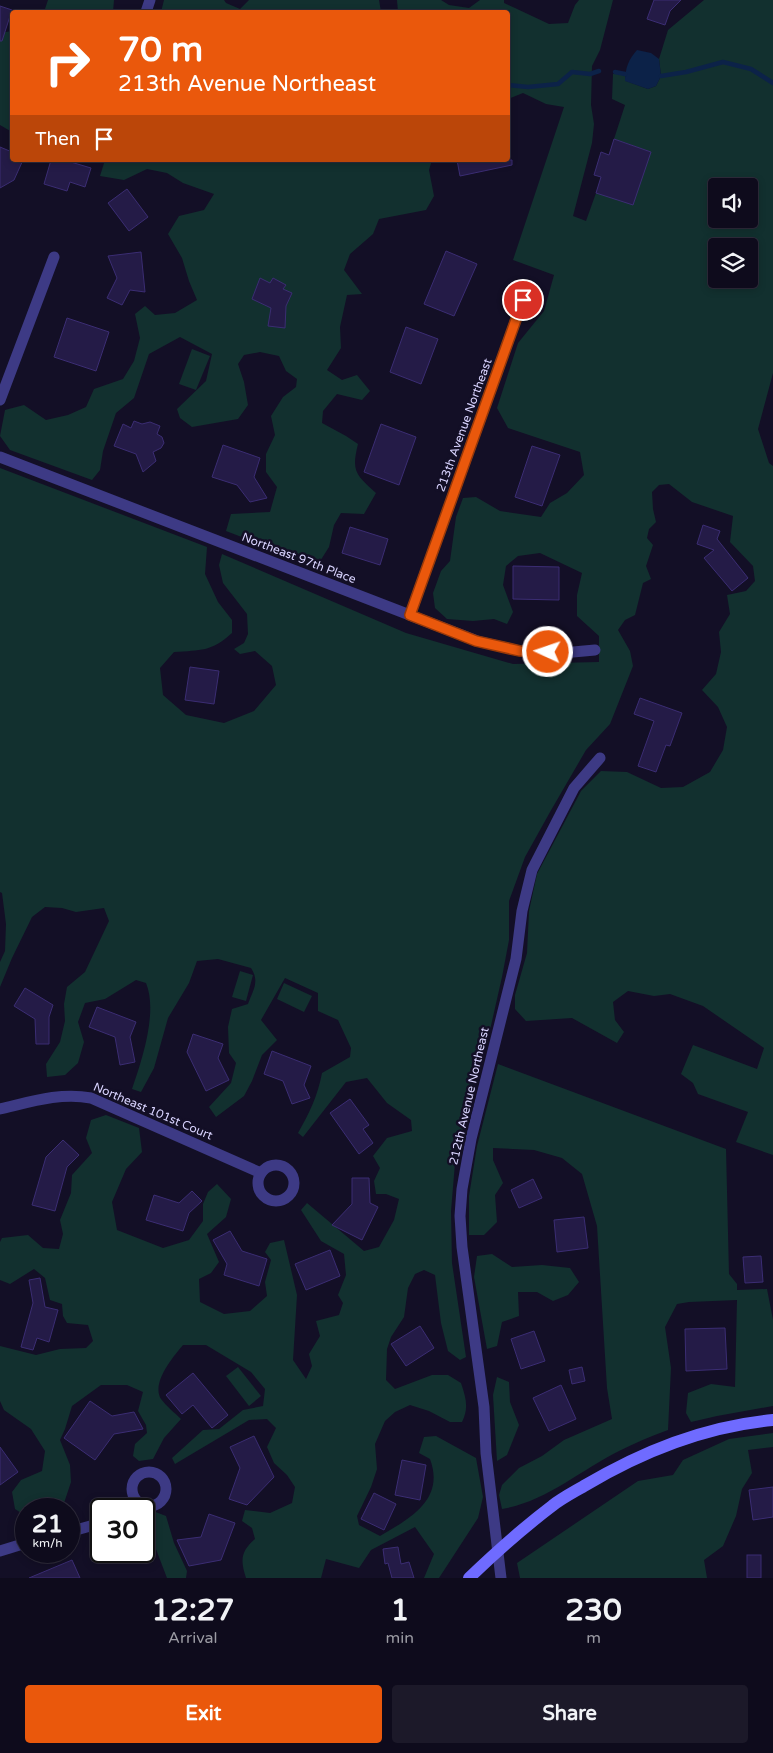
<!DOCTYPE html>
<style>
body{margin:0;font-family:"Varela Round",sans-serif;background:#1c1929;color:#f1f3f6;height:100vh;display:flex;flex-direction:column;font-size:19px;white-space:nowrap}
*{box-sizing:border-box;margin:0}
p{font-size:16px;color:#9b9ba3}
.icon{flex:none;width:28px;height:28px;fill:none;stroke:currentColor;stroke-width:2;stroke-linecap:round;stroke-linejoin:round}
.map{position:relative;height:1578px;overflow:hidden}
.drawer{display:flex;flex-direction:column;background:#0e0b1c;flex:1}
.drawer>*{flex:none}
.hud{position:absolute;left:10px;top:10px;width:500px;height:152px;border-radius:5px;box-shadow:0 2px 8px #0003,0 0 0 1px #2e2b3b;background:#ea580c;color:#fff;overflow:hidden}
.buttons{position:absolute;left:708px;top:178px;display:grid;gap:10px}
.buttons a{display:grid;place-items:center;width:50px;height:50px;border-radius:5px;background:#0e0b1c;box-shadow:0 2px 8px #0003,0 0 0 1px #2e2b3b;font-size:25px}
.speed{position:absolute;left:15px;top:1498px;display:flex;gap:10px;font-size:25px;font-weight:700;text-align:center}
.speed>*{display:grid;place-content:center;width:65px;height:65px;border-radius:50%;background:#0e0b1c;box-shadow:0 2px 8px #0003,0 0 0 1px #2e2b3b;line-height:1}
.speed small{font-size:12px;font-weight:400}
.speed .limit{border:2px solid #111;border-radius:8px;background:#fff;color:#111}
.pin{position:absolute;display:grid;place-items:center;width:42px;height:42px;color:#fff;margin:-21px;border:2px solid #fff;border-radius:50%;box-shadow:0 1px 5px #0007}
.me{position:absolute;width:55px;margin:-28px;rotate:273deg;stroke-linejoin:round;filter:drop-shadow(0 0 4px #0008)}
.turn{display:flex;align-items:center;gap:18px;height:105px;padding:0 25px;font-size:22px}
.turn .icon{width:65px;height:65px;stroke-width:2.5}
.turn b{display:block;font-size:35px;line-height:42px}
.then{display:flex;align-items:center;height:48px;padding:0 25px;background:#0003;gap:10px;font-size:19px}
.eta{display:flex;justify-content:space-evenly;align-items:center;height:85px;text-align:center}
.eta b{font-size:30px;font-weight:800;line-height:35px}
.button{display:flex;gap:10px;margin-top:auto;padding:10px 25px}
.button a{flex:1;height:58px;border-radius:5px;background:#ea580c;color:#fff;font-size:20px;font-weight:800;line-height:58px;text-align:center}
.button a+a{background:#1c1929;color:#f1f3f6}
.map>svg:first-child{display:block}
.green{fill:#12302f;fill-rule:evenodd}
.water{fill:#0c2248}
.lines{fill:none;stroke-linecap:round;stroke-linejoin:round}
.stream{stroke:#0c2248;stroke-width:4.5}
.building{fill:#241b47;stroke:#3b2d73}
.minor{stroke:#3d3a85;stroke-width:11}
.secondary{stroke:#6f6bff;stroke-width:12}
.route-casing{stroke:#983908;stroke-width:12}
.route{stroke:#ea580c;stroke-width:9}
.labels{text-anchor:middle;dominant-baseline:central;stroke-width:5;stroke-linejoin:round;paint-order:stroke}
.street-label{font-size:12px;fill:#d9d4ff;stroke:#130f26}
</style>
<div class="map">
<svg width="773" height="1578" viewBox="0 0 773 1578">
<rect width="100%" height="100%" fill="#130f26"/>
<g class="green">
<polygon points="48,0 114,0 113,12 44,12"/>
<polygon points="164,0 224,0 226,3 240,9 249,0 379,0 381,12 161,12"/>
<path d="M397 0H441L449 5 469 8 480 0H504V3L549 24 568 23 575 5 579 0H613L600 50 592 66 591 105 594 124 592 143 573 216 586 221 596 193 651 152 614 139 625 105 612 99 613 74H625L626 81 648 89 656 86 661 76 659 59 668 30 704 0H773V373L758 429 769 463 773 466V1155L736 1142 748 1112 698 1094 693 1083 681 1074 693 1045 757 1069 764 1048 703 1006 670 994 654 996 628 991 613 1002 615 1020 624 1032 617 1043 572 1018 526 1021 515 1009V995L527 953 529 911 537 874 581 791 601 771 627 772 661 788 683 787 710 772 723 750 727 727 718 707 702 690 716 674 721 652 719 632 730 614 727 595 746 591 755 581 753 566 730 542 733 516 692 502 669 484 659 485 652 492 653 509 656 522 649 529 647 538 653 545 646 566 651 579 643 583 635 615 625 620 618 630 630 651 633 666 610 724 586 750 550 812 525 857 509 901V940L502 977 490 1030 455 1163 451 1211 452 1263 466 1357 460 1360 448 1351 441 1323 435 1275 424 1270 415 1274 408 1288 404 1317 391 1337 387 1349 386 1380 395 1389 432 1375H448L461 1383C466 1398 469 1408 462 1422H450L429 1411 410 1405 395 1412 385 1421 375 1444 377 1469 371 1487 357 1516 359 1525 380 1536C411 1518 445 1499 430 1459L419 1453 424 1437 436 1436 476 1458 483 1497 478 1518 439 1578H424L434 1554 415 1527 371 1550 359 1568 326 1559 321 1578H246C240 1560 241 1551 255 1539L252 1528 242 1521 245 1510 270 1513 292 1503 295 1487 287 1475 274 1463 267 1447 276 1428 267 1419 249 1420 175 1464 172 1458 203 1430 219 1429 243 1410 263 1406 265 1389 251 1372 206 1345H183C173 1357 151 1383 161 1399 166 1406 175 1413 181 1419L164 1438 153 1459 139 1461 133 1456 135 1444 147 1433 146 1425 138 1411 143 1392 127 1385H101L72 1406 65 1429 60 1440 70 1465 71 1482 62 1509H26V1516L15 1509 12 1492 21 1480 42 1471 45 1451 31 1429 4 1410 0 1401V1346L36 1355 60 1349 86 1348 93 1341 88 1325 67 1323 63 1316 62 1304 50 1300 45 1278 34 1269 10 1284 0 1280V1242L2 1238 28 1235 43 1248 59 1249 63 1234 60 1220 71 1193 72 1175 92 1153 86 1138 91 1120 106 1115 139 1128 142 1152 126 1169 112 1202 117 1230 163 1248 189 1240 203 1221V1204L208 1192 217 1184 231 1199 226 1217 207 1234 219 1262 211 1273 199 1279 200 1302 224 1314 250 1311 267 1296 265 1282 271 1260 265 1252 270 1243 284 1240 297 1295 293 1360 306 1379 312 1366 309 1354 320 1336 316 1321 339 1315 343 1303 338 1295 346 1275 344 1254 321 1241 301 1210 307 1203 364 1251 379 1247 394 1220 399 1199 386 1194H376L374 1181 380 1168 373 1156 387 1138 412 1131 411 1120 387 1103 367 1078 346 1082 303 1137 298 1133C309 1114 318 1095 322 1073L350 1057 351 1048 338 1020 318 1011V993L285 978 261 1020 277 1040 262 1055 252 1081 244 1096 216 1117 209 1107 231 1083 236 1063 229 1053 228 1027 232 1009 248 1004C253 990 260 982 251 968L218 959 197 961 189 983 168 1018 154 1068 141 1092 132 1089C142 1060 158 1012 146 983L136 980 105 999 85 1003 78 1022 84 1042 78 1063 65 1075 47 1077 46 1064 60 1042 65 1021 64 1004 67 987 85 972 109 921 104 908 76 912 62 908 45 907 32 917 12 958 0 987V962L5 951 6 924 2 893 0 892V468L207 547 205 574 218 602 232 620V633C211 652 201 650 174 652L160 668 163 695 186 715 224 723 254 711 276 685 272 666 255 651 240 654 234 649 244 643 248 634 247 614 223 583 219 565 222 554 406 633 513 664 599 662V636L577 616V595L582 573 540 553 518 556 506 566 503 585 513 612 507 624 494 619 473 621 447 619 435 608 433 593 441 571 450 561 456 517 463 498 476 497 500 511 541 517 550 503 567 493 584 475 580 452 508 428 497 408 518 343 544 311 554 275 513 260 564 107 546 104 523 93 508 99V12H398ZM716 186H749V219H716ZM716 246H749V279H716Z"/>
<polygon points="12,31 12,132 0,125 0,33"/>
<path d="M105 160H254L262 163 263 160H432L429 170 434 196 426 210 379 219 373 234 350 254 344 270 362 294 347 295 340 327 341 348 327 370 342 380 357 375 370 391 362 400 337 394 323 411 322 423 346 436 358 444C351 472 356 475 376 493L364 514 341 513 334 525 329 547 317 566 226 531 231 514 270 512 277 487 266 472V454L275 435 271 416 283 397 296 387 297 379 286 371 279 356 260 352 244 355 238 364 244 382 248 405 238 419 192 427 180 418 177 409 206 381 212 354 180 337 149 354 134 398 116 413 103 451 100 470 92 480 10 450 0 436 5 410 24 405 46 420 68 415 86 407 94 389 123 379 134 361 140 338 135 314 145 306 155 315 175 313 197 300 189 281 182 258 168 234 179 216 204 210 214 194 183 183 167 173 147 169 124 180 100 176Z"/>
<polygon points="192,349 210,356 196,390 179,384"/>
<polygon points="240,971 253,975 246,1001 232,997"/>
<polygon points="284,983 312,996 304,1012 277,999"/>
<path d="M498 1064 726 1149 729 1274 737 1284V1290L767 1289 773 1320V1406L717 1416 691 1422 686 1413 688 1393 711 1384 735 1387 737 1300 689 1302 677 1304 665 1327 671 1368 668 1430C651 1436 635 1443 619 1451 581 1470 545 1502 502 1509L499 1495 502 1485 519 1468 542 1456 564 1440 612 1419 607 1388 597 1226 582 1174 562 1158 534 1150 493 1148V1160L503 1183 495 1195 497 1222 484 1235H469V1196L477 1146Z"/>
<polygon points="492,1254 512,1267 542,1265 570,1268 579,1282 568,1295 553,1301 537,1292 518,1292 519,1316 502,1322 497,1346 487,1349 474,1277 477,1256"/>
<polygon points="238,1367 261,1396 249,1406 226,1376"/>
<polygon points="497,1377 509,1382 510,1402 519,1425 507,1455 497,1461 493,1395"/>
<polygon points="773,1433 773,1447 748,1450 752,1473 742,1489 736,1516 723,1546 704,1560 707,1578 520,1578 517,1563 638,1481 673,1475 683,1460 729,1439"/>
<polygon points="153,1511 166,1516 174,1543 187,1571 186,1578 167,1578 146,1523 144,1523 144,1515"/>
</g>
<path class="water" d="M637 50 651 53 659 59 661 76 656 86 648 89 625 81C625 68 629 59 637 50Z"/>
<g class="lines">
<g class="stream">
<polyline points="615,72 625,74"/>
<polyline points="661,76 686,72 723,62 751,69 773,83"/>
<polyline points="508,85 528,87 558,84 572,72 590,74 599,71"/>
</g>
</g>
<g class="building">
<polygon points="654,0 681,0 670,11 665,25 647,19"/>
<polygon points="0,6 12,10 2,41 0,41"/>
<polygon points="614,139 651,152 633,205 596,193 601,177 594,175 601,152 609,155"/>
<polygon points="0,147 12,152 12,160 23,160 14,180 0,188"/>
<polygon points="51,160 64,160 91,168 85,187 70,182 67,191 44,184"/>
<polygon points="457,160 512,160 512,165 460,176"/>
<polygon points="127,189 148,217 129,231 108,203"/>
<polygon points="446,251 477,264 454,316 424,304"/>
<polygon points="141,252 145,292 130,290 122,305 107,298 117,278 108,256"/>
<polygon points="260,278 270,283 273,278 286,285 283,289 292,293 286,306 285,328 268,326 271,308 252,299"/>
<polygon points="67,318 109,332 96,371 54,357"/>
<polygon points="406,327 438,339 421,384 390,372"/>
<polygon points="134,421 142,424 150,422 160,426 157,434 162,437 164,443 161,448 153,452 156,461 143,472 136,454 114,446 123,424 131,428"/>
<polygon points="381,424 416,437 399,485 364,472"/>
<polygon points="223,445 260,458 254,477 267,498 250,502 237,485 212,477"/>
<polygon points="532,446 560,455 542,506 515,497"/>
<polygon points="703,525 720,531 717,539 748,578 732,591 704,558 714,550 697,544"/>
<polygon points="350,527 388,539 380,565 342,553"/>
<polygon points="513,566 559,567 559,600 513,599"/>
<polygon points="190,667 219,671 214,704 185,700"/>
<polygon points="640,698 682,713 670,746 666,745 656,772 638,766 654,721 634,714"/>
<polygon points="25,988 53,1005 49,1017 49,1044 36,1044 35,1019 14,1006"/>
<polygon points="97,1007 136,1022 130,1037 135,1062 120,1065 115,1037 89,1027"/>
<polygon points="193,1034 223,1044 218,1058 229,1080 206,1091 187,1052"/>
<polygon points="272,1051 311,1066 304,1085 310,1098 292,1104 283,1081 264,1074"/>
<polygon points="350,1099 369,1125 363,1129 373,1143 359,1154 330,1113"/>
<polygon points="63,1140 79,1155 67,1167 55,1211 32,1205 46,1157"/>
<polygon points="352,1178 369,1178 370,1203 378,1207 362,1240 332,1225 352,1204"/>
<polygon points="533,1179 542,1198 519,1208 511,1190"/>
<polygon points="192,1191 202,1201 189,1213 183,1231 146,1220 154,1195 179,1203"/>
<polygon points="584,1217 588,1248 557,1252 554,1220"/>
<polygon points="230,1231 242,1251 267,1259 259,1286 224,1275 227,1264 213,1240"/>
<polygon points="330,1250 340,1276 306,1290 295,1264"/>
<polygon points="761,1256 763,1282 745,1283 743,1257"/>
<polygon points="40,1278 45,1307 58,1310 49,1342 37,1338 33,1350 21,1347 33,1303 29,1280"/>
<polygon points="420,1326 434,1348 406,1366 391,1344"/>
<polygon points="725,1328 727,1369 686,1371 685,1329"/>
<polygon points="534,1331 545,1361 521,1369 511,1339"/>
<polygon points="582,1367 585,1381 572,1384 569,1370"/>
<polygon points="193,1373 228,1415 212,1428 193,1405 182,1414 166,1395"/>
<polygon points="561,1385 576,1419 549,1431 533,1398"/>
<polygon points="90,1401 112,1416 134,1412 143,1429 114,1434 95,1460 64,1438"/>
<polygon points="254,1436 274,1477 247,1505 229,1499 240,1468 230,1447"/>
<polygon points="0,1447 18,1472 0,1485"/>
<polygon points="402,1460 426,1465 420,1500 395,1495"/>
<polygon points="773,1487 773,1517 753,1520 749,1490"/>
<polygon points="374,1493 396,1504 384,1530 361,1519"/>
<polygon points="209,1514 235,1523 221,1560 189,1566 177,1540 201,1537"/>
<polygon points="398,1547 401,1564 409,1562 414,1578 392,1578 388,1563 385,1564 383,1549"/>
<rect x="747" y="1555" width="14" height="23"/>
<polygon points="72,1560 80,1578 29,1578"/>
</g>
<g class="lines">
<g class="minor">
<polyline points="146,12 150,0"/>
<polyline points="0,400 54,257"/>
<polyline points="0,457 477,641 520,651 562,653 595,650"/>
<polyline points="410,615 523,300"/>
<path d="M0 1109C30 1102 60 1092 91 1098L261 1173"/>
<circle cx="276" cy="1183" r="18"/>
<circle cx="149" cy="1489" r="17"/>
<polyline points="69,1532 101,1523"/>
<polyline points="0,1551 26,1543"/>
<polyline points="501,1578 486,1453 484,1407 462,1247 460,1216 462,1189 471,1139 516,959 522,911 532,870 574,788 600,758"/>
</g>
<path class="secondary" d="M469 1578C495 1553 523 1528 552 1506 562 1498 574 1492 584 1486 641 1452 707 1426 773 1420"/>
</g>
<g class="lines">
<g class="route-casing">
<polyline id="route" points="523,300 410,615 476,641 520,651 548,652"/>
</g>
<use href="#route" class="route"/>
</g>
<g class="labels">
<g class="street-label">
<text transform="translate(464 425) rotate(-70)">213th Avenue Northeast</text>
<text transform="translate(299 558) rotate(21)">Northeast 97th Place</text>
<text transform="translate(469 1096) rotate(-77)">212th Avenue Northeast</text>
<text transform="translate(153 1111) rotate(23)">Northeast 101st Court</text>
</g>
</g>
</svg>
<div class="buttons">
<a><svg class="icon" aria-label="sound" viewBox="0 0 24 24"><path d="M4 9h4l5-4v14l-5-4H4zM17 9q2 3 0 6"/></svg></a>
<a><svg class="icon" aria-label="layers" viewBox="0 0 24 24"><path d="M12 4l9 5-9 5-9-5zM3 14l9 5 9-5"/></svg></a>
</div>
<div class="speed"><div>21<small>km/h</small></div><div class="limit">30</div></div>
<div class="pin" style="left:523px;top:300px;background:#d93025"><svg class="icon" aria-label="arrive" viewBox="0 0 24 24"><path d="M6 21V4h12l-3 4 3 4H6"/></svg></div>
<svg class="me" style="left:548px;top:652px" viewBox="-20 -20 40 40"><circle r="17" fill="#ea580c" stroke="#fff" stroke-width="3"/><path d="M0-11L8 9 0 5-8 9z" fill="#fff"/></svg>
<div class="hud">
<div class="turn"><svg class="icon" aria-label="right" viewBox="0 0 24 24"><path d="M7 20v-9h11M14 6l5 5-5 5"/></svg><div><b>70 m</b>213th Avenue Northeast</div></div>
<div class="then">Then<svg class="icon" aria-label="arrive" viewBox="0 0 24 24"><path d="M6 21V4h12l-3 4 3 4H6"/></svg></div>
</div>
</div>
<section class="drawer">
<div class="eta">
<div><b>12:27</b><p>Arrival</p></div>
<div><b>1</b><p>min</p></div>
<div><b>230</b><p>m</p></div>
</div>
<div class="button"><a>Exit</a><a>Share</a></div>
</section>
